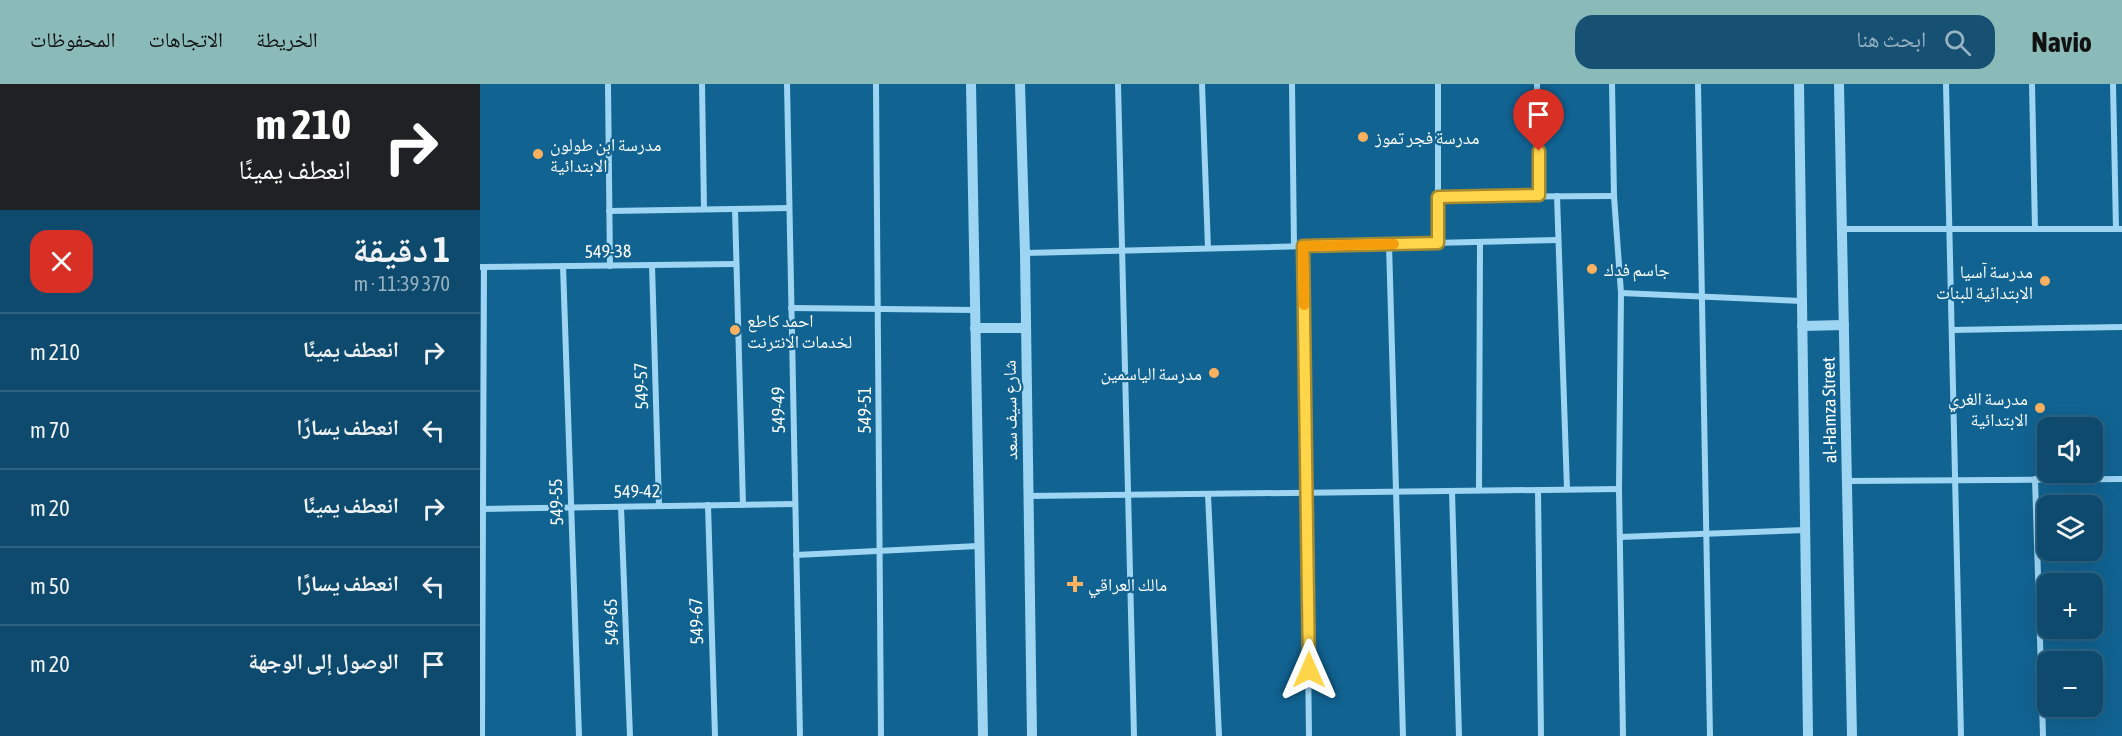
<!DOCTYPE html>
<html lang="ar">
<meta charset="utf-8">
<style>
body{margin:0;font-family:"Asap Condensed","Noto Naskh Arabic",sans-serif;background:#165173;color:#f1f3f6;direction:rtl;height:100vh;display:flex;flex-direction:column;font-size:22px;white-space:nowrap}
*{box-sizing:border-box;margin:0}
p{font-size:20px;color:#9ab3c2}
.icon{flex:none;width:33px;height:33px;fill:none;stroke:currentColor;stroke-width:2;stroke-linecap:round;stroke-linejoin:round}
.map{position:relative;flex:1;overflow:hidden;direction:ltr}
.drawer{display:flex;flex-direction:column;background:#0d4a6e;width:480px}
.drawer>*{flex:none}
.guide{background:#202124;color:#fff;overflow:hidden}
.buttons{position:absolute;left:1557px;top:333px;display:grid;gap:12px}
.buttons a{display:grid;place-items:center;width:66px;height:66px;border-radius:12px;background:#0d4a6e;box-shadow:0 6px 24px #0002,0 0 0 2px #2d6281;font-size:30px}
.pin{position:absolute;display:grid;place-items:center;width:51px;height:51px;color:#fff;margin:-62px -26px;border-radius:50% 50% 50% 0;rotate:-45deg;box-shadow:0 0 6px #0007}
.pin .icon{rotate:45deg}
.me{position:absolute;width:66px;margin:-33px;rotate:0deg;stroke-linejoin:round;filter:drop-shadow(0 0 4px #0008)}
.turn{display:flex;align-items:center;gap:21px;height:126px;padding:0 30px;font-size:27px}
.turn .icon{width:78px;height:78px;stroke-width:2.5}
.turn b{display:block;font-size:42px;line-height:51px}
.round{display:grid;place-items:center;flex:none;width:63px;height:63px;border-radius:18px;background:#165173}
.overview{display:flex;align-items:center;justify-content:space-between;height:102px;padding:0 30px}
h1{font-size:36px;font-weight:700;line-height:45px}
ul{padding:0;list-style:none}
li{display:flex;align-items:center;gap:18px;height:78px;padding:0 30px;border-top:2px solid #2d6281}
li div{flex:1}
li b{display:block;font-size:22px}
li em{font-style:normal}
header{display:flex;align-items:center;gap:36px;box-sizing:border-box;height:84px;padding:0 30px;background:#8bbbb9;color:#111}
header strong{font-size:28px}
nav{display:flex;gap:33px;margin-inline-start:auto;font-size:21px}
.search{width:420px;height:54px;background:#165173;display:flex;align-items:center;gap:15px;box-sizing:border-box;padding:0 21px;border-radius:18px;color:#9ab3c2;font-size:22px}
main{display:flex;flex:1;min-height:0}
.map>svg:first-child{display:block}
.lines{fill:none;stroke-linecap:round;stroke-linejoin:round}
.minor{stroke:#9ed5f3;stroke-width:6}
.tertiary{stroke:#9ed5f3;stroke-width:10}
.route-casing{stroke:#a68a30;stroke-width:15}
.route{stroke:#ffd54a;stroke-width:10}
.slow{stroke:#f59e0b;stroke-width:10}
.poi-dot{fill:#ffb15f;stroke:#116392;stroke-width:2}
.labels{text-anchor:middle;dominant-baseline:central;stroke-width:4.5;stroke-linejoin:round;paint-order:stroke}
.poi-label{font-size:18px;fill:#fff;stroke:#116392;text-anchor:start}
.street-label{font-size:18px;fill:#fff;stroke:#116392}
</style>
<header>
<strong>Navio</strong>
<div class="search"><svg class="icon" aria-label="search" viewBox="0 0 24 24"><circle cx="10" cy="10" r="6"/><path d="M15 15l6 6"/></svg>ابحث هنا</div>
<nav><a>الخريطة</a><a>الاتجاهات</a><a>المحفوظات</a></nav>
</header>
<main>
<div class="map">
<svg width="1642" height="652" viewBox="0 0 1642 652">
<rect width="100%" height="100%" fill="#116392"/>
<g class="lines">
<g class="minor">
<polyline points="128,0 130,182"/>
<polyline points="222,0 224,125"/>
<polyline points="307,0 320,652"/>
<polyline points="396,0 401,652"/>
<polyline points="638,0 654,652"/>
<polyline points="722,0 728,164"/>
<polyline points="812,0 814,162"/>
<polyline points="958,0 958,159"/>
<polyline points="1057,0 1059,111"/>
<polyline points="1132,0 1134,112 1141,209 1139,405 1143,652"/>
<polyline points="1218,0 1230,652"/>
<polyline points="1466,0 1481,652"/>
<polyline points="1552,0 1555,145"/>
<polyline points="1633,0 1636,145"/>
<polyline points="1077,112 1087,405"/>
<polyline points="958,113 1134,112"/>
<polyline points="255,125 263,421"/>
<polyline points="129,127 309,124"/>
<polyline points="1362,145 1642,145"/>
<polyline points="909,160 923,652"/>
<polyline points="823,162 829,652"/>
<polyline points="545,169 1078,156"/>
<polyline points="172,181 179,422"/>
<polyline points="83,182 99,652"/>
<polyline points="1,183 256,180"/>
<polyline points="1141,209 1322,217"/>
<polyline points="311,224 495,226"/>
<polyline points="1472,246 1642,243"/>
<polyline points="1555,395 1563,652"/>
<polyline points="1367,397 1642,395"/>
<polyline points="999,406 1000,158"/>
<polyline points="1058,406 1061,652"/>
<polyline points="972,407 979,652"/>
<polyline points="728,410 739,652"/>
<polyline points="548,412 1139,405"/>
<polyline points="228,421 235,652"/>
<polyline points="141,423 150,652"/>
<polyline points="1,425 315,420"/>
<polyline points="1140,453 1325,446"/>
<polyline points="316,471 498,462"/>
<polyline points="2,652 4,183"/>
</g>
<g class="tertiary">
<polyline points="491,0 503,652"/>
<polyline points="540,0 545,169 552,652"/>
<polyline points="1319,0 1328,652"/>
<polyline points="1359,0 1372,652"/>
<polyline points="1322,242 1364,241"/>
<polyline points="495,244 546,244"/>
</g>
</g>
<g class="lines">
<g class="route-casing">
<polyline id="route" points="829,586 823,162 958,159 958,113 1059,111 1059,67"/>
</g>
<use href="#route" class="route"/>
<polyline class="slow" points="824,221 823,162 914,160"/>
</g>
<g class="poi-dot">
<circle cx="883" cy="53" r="6"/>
<circle cx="58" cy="70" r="6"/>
<circle cx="1112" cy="185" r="6"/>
<circle cx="1565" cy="197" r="6"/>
<circle cx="255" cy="246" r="6"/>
<circle cx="734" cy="289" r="6"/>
<circle cx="1560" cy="324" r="6"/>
<path d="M592 491h6v6h6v6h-6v6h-6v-6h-6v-6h6z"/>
</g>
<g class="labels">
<g class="poi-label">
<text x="895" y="53">مدرسة فجر تموز</text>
<text x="70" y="60">مدرسة ابن طولون<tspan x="70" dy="21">الابتدائية</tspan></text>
<text x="1124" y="185">جاسم فدك</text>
<text x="1553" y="187" text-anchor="end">مدرسة آسيا<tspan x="1553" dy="21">الابتدائية للبنات</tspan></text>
<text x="267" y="236">احمد كاطع<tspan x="267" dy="21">لخدمات الانترنت</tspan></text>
<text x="722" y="289" text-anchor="end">مدرسة الياسمين</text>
<text x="1548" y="314" text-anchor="end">مدرسة الغري<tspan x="1548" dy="21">الابتدائية</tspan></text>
<text x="608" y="500">مالك العراقي</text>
</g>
<g class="street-label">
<text transform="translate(128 167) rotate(-1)">549-38</text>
<text transform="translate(161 302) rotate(-92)">549-57</text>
<text transform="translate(298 326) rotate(-91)">549-49</text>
<text transform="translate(384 326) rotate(-90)">549-51</text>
<text transform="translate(530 326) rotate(-91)">شارع سيف سعد</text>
<text transform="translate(1349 326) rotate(-91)">al-Hamza Street</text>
<text transform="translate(157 407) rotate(-1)">549-42</text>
<text transform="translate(76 418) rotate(-92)">549-55</text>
<text transform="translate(216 537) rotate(-92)">549-67</text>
<text transform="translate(131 538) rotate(-92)">549-65</text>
</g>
</g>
</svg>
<div class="buttons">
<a><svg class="icon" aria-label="sound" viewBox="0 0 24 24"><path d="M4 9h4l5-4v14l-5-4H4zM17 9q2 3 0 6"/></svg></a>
<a><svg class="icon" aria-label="layers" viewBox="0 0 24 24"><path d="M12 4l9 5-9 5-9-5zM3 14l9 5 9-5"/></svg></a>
<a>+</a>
<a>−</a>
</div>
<div class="pin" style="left:1059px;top:67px;background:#d93025"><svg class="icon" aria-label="arrive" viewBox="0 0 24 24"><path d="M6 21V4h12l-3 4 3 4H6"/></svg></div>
<svg class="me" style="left:829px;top:586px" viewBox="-20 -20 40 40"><path d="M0-17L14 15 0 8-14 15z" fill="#ffd54a" stroke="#fff" stroke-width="4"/></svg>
</div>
<section class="drawer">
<div class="guide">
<div class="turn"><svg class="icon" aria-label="right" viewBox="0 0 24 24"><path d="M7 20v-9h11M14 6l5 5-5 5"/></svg><div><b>210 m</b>انعطف يمينًا</div></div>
</div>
<div class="overview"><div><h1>1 دقيقة</h1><p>370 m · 11:39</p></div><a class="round" style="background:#d93025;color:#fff"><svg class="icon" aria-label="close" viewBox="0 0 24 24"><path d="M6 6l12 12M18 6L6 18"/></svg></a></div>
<ul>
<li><svg class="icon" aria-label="right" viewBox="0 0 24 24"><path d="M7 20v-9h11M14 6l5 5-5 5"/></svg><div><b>انعطف يمينًا</b></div><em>210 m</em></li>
<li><svg class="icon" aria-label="left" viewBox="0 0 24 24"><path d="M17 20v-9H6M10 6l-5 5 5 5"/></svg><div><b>انعطف يسارًا</b></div><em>70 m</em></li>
<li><svg class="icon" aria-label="right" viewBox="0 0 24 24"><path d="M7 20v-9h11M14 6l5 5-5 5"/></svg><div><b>انعطف يمينًا</b></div><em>20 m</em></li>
<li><svg class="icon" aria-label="left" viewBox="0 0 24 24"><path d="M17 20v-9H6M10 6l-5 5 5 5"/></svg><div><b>انعطف يسارًا</b></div><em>50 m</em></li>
<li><svg class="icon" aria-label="arrive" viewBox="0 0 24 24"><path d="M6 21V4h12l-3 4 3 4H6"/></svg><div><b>الوصول إلى الوجهة</b></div><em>20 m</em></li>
</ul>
</section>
</main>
